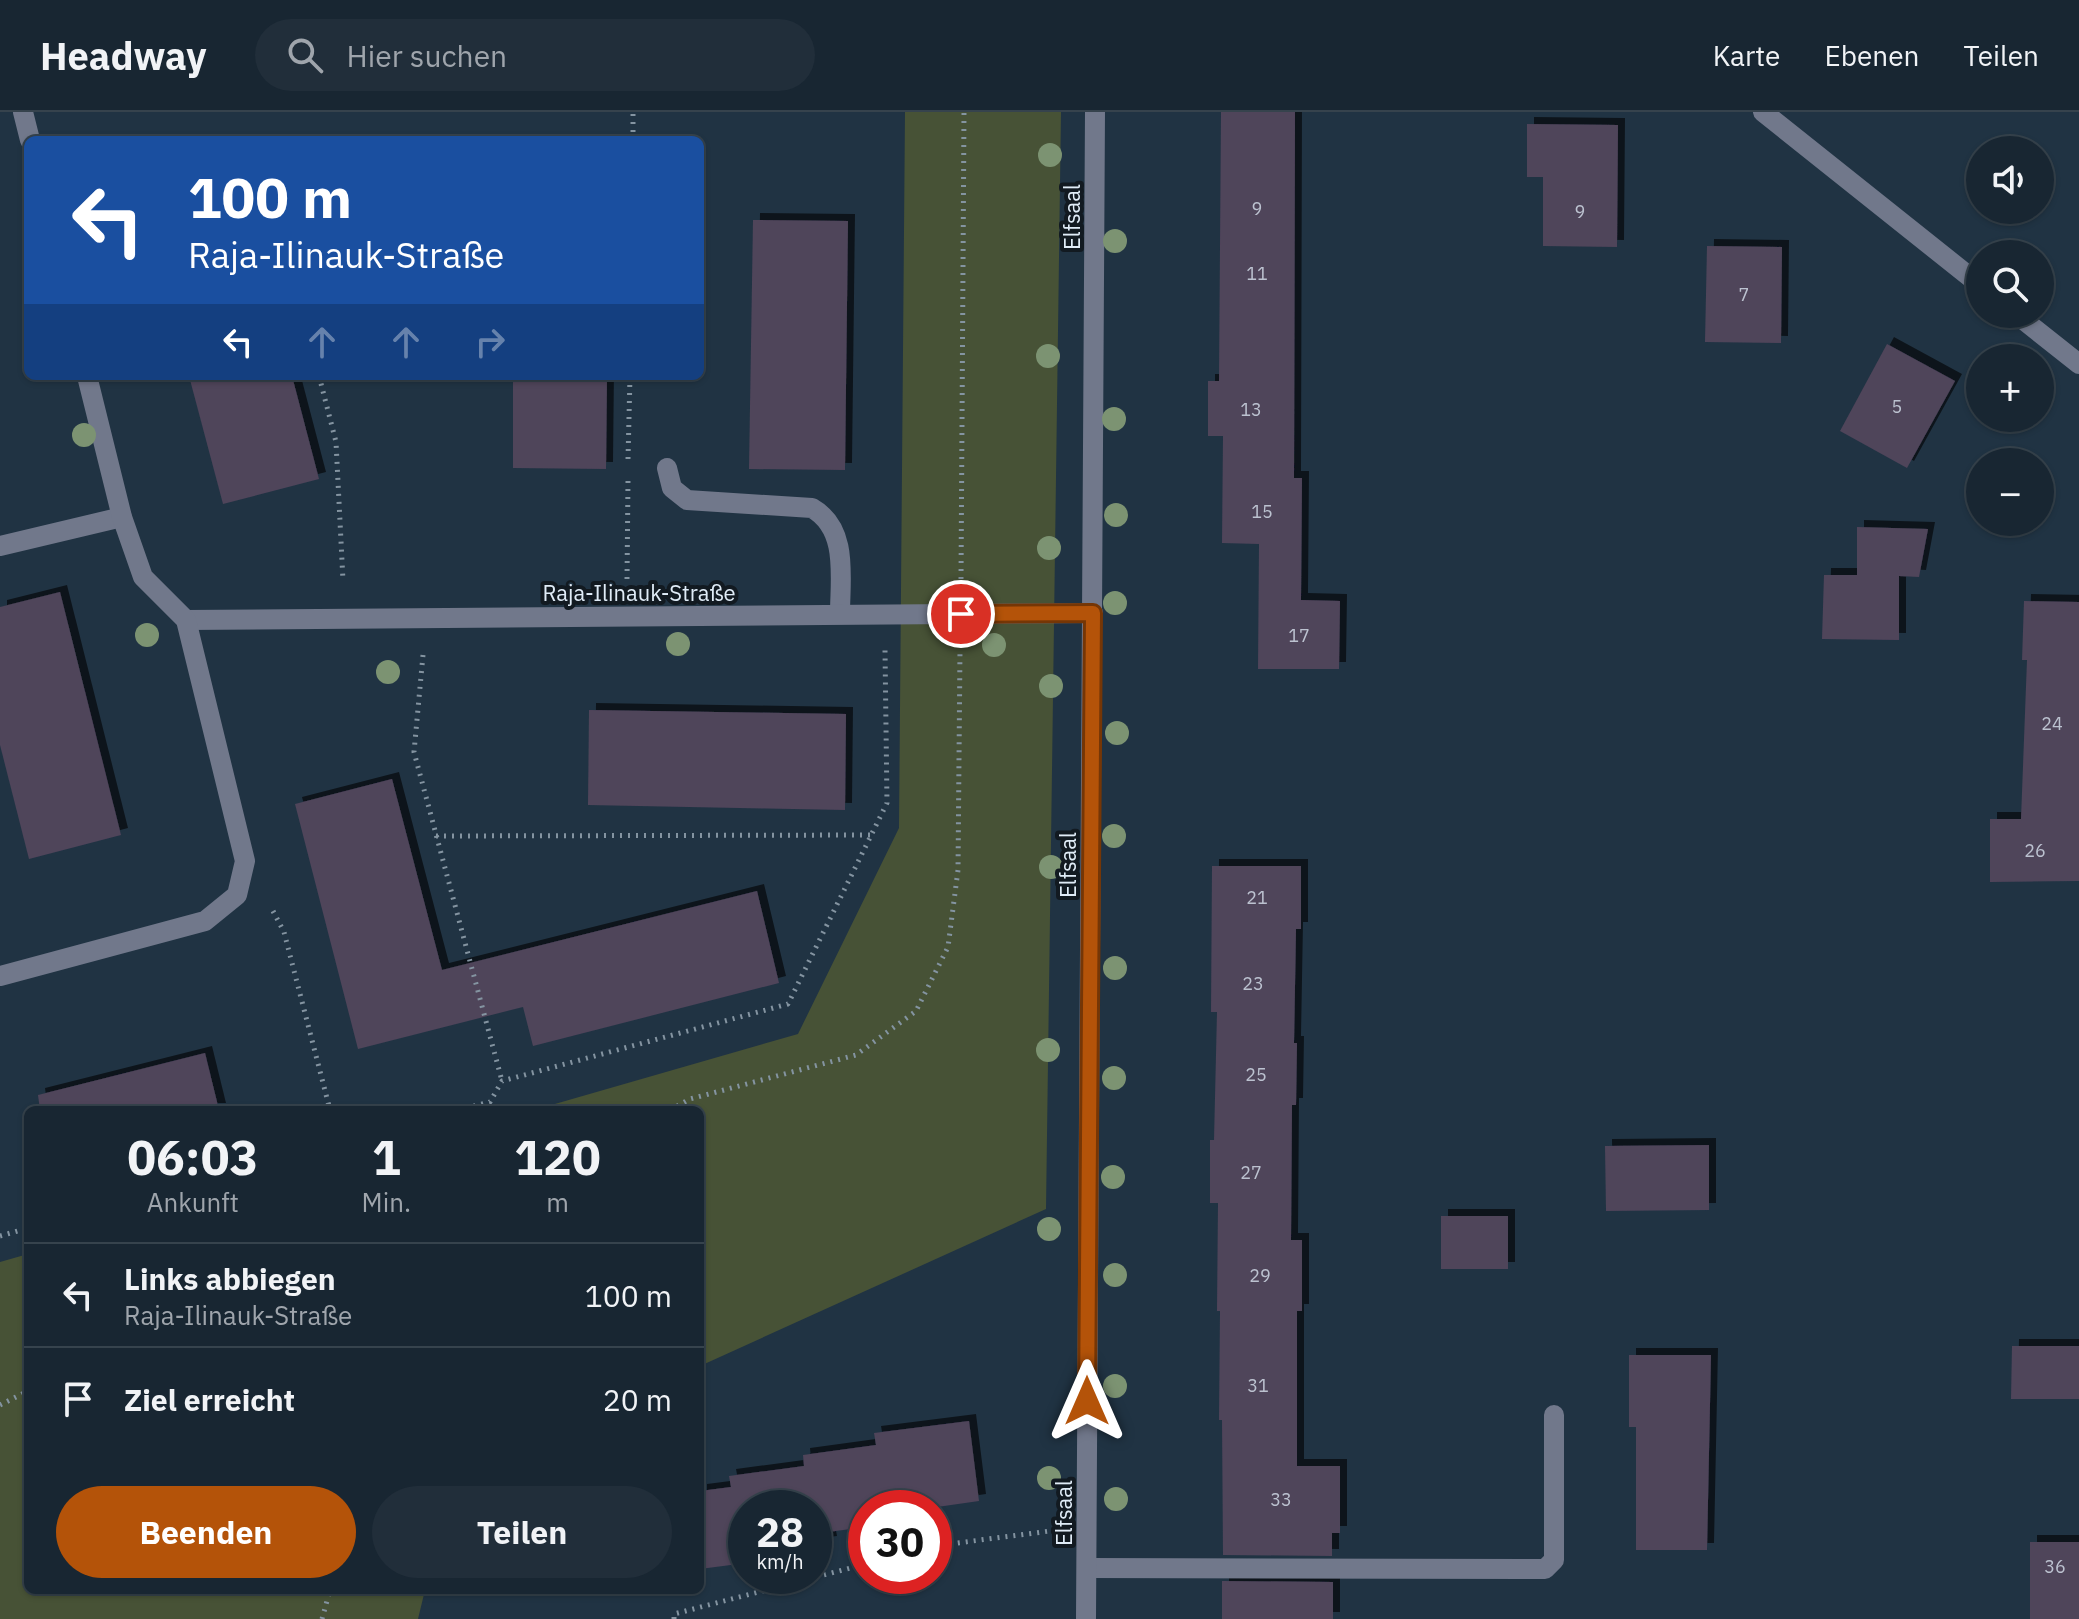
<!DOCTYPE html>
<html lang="de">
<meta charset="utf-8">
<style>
body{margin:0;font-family:"IBM Plex Sans",sans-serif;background:#212e3a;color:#f1f3f6;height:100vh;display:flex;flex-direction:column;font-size:30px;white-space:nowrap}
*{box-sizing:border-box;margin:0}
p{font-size:26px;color:#9fa5ac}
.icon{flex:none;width:44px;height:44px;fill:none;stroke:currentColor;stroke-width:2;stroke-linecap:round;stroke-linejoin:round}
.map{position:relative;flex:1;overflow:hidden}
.panel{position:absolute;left:24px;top:994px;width:680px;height:488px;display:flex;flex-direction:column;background:#182632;border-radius:12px;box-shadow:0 2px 6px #0004,0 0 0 2px #36434d}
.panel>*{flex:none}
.guide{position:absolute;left:24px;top:24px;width:680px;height:244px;border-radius:12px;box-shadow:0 2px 6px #0004,0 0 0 2px #36434d;background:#1a4fa0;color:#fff;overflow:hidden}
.controls{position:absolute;left:1966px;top:24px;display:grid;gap:16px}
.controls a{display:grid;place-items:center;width:88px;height:88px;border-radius:50%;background:#182632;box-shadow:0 2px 6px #0004,0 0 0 2px #36434d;font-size:40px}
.speed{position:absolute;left:728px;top:1378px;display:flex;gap:16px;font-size:40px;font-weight:700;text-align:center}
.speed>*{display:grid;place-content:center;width:104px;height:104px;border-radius:50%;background:#182632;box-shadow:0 2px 6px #0004,0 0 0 2px #36434d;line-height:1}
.speed small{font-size:20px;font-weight:400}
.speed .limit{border:12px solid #d22;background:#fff;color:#111}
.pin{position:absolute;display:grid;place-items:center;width:68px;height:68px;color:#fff;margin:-34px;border:4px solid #fff;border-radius:50%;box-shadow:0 2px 8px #0007}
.me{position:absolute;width:88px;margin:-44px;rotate:0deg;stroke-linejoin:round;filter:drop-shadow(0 0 6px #0008)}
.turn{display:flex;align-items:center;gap:28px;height:168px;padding:0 32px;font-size:36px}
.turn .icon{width:104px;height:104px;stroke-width:2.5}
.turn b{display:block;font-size:56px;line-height:68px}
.lanes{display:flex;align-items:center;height:76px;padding:0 32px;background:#0003;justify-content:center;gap:40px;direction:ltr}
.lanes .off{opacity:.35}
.eta{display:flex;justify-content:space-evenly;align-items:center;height:136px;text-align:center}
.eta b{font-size:48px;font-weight:700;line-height:56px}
.cta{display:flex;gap:16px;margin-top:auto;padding:16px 32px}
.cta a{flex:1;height:92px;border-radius:48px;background:#b45309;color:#fff;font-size:32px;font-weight:700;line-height:92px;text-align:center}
.cta a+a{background:#212e3a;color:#f1f3f6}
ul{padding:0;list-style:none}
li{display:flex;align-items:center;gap:24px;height:104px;padding:0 32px;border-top:2px solid #36434d}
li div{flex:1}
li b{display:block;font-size:30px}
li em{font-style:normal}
header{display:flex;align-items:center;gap:48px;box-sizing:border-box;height:112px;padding:0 40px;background:#182632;border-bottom:2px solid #36434d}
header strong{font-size:38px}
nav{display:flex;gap:44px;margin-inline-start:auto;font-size:28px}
.search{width:560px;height:72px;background:#212e3a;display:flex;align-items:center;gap:20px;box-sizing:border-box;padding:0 28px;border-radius:44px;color:#9fa5ac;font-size:30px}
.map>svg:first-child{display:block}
.green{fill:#475236}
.building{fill:#4f445a;filter:url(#shadow)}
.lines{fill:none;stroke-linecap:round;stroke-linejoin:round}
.path{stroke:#8494a1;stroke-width:5;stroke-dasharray:2 6;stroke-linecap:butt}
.minor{stroke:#71788b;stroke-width:20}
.tree{fill:#7c9372}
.route-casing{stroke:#753606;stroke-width:20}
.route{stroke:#b45309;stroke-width:14}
.labels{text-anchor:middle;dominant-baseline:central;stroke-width:8;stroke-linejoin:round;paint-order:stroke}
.number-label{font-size:18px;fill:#bcc2d0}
.street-label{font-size:22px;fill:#e0ecf7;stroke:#121a21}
</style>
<header>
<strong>Headway</strong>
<div class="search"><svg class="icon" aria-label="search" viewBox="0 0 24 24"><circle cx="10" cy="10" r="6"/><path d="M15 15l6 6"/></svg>Hier suchen</div>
<nav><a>Karte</a><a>Ebenen</a><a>Teilen</a></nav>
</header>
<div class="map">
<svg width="2079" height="1507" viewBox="0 0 2079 1507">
<defs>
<filter id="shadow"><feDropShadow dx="7" dy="-7" stdDeviation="0" flood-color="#0009"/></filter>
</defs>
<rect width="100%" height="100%" fill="#203343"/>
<g class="green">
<polygon points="905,0 1061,0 1046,1097 700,1254 700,998 534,998 798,922 899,716"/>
<polygon points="28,1142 28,1478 425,1478 418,1507 0,1507 0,1150"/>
</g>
<g class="building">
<polygon points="1221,0 1295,0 1294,366 1302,366 1301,488 1340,489 1339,557 1258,557 1259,432 1222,431 1223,324 1208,324 1208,269 1219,269"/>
<polygon points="1527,12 1618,13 1617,135 1543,134 1543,65 1527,65"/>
<polygon points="753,108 848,109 845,358 749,357"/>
<polygon points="1707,134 1782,135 1781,231 1705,230"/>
<polygon points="1887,232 1955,269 1907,356 1840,319"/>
<polygon points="189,264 292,264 319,367 223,392"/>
<polygon points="513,264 607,264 606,357 513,356"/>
<polygon points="1857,415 1928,417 1919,465 1899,464 1899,528 1822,527 1824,463 1857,463"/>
<polygon points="60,480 121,723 29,747 0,633 0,495"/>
<polygon points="2024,489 2079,490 2079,769 1990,770 1990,707 2021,707 2027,548 2022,548"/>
<polygon points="589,598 846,602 845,698 588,693"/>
<polygon points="392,667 442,858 757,779 779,871 533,934 523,895 358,937 295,692"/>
<polygon points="1212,754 1301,754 1301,817 1296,817 1294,931 1297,931 1296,993 1292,993 1291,1128 1302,1128 1302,1199 1297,1199 1297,1354 1340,1354 1340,1421 1332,1421 1332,1444 1223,1443 1222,1308 1219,1308 1220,1199 1217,1199 1218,1091 1210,1091 1210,1028 1214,1028 1217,900 1211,900"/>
<polygon points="205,941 219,998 40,998 38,983"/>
<polygon points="1709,1033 1709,1098 1606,1099 1605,1034"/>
<rect x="1441" y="1104" width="67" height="53"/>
<polygon points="2012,1234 2079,1234 2079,1287 2011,1287"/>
<polygon points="1629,1243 1711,1243 1707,1438 1636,1438 1636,1315 1629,1315"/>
<polygon points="969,1309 979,1389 930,1396 866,1396 866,1415 828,1420 830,1431 814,1433 814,1396 746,1396 746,1451 700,1457 700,1379 731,1375 729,1364 804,1354 803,1343 876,1333 874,1321"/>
<rect x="2030" y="1430" width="49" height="77"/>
<polygon points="1222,1469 1333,1470 1333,1507 1222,1507"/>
</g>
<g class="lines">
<g class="path">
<polyline points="255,25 256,28"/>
<polyline points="633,28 633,0"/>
<polyline points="319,264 336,330 343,469"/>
<polyline points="628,347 630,264"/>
<polyline points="627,467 628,369"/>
<polyline points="961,467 964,0"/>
<polyline points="423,543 414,640 502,969"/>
<polyline points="436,724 870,723"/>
<polyline points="273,799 284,820 330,998"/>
<polyline points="458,998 490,990 502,969 788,892 887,691 885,538"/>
<polyline points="670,998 690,987 856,943 916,899 948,835 958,758 960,537"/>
<polyline points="0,1124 28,1116"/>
<polyline points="0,1293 28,1279"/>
<polyline points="934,1434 1050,1419"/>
<polyline points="322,1507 330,1478"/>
<polyline points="674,1507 674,1502 866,1452"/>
</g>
<g class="minor">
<polyline points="23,0 30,28"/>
<polyline points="1763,0 1980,173"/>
<polyline points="2016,202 2079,252"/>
<path d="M667 356 672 376 687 388 812 396C849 417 840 466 840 502"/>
<polyline points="0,434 122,405"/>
<polyline points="186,508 1093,501"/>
<polyline points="0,864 205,809 237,783 245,749 186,508 143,465 122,405 87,264"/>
<polyline points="1087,1456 1545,1457 1554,1448 1554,1303"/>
<polyline points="1086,1507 1095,0"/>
</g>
</g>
<g class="tree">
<circle cx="1050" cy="43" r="12"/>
<circle cx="1115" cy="129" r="12"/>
<circle cx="1048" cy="244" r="12"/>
<circle cx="1114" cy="307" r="12"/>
<circle cx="84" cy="323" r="12"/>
<circle cx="1116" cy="403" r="12"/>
<circle cx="1049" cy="436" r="12"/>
<circle cx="1115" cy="491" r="12"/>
<circle cx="147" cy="523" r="12"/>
<circle cx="678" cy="532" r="12"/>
<circle cx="994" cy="533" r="12"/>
<circle cx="388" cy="560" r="12"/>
<circle cx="1051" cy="574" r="12"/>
<circle cx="1117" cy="621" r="12"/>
<circle cx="1114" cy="724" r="12"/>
<circle cx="1051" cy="755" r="12"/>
<circle cx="1115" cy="856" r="12"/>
<circle cx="1048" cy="938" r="12"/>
<circle cx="1114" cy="966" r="12"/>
<circle cx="1113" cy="1065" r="12"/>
<circle cx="1049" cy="1117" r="12"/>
<circle cx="1115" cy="1163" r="12"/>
<circle cx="1115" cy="1274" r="12"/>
<circle cx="1049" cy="1366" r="12"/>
<circle cx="1116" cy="1387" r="12"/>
</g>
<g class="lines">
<g class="route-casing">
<polyline id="route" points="961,502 1093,501 1087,1289"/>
</g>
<use href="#route" class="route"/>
</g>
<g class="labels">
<g class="number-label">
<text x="1257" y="96">9</text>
<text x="1580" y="99">9</text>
<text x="1257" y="161">11</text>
<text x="1744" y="182">7</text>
<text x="1897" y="294">5</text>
<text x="1251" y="297">13</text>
<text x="1262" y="399">15</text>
<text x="1299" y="523">17</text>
<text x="2052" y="611">24</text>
<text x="2035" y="738">26</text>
<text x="1257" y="785">21</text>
<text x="1253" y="871">23</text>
<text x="1256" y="962">25</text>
<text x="1251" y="1060">27</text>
<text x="1260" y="1163">29</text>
<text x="1258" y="1273">31</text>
<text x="1281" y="1387">33</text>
<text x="2055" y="1454">36</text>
</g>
<g class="street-label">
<text transform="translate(1071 105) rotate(-90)">Elfsaal</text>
<text x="639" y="480">Raja-Ilinauk-Straße</text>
<text transform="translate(1067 753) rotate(-90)">Elfsaal</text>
<text transform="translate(1063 1401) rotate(-90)">Elfsaal</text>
</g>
</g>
</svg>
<div class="controls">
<a><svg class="icon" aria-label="sound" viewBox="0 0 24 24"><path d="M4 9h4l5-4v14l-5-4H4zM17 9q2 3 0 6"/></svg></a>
<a><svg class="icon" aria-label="search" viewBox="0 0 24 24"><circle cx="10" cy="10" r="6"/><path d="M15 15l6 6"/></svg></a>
<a>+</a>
<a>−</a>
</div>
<div class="speed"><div>28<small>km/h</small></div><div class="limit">30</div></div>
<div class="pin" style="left:961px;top:502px;background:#d93025"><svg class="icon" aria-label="arrive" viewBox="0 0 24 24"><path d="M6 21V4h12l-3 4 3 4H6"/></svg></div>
<svg class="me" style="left:1087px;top:1289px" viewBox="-20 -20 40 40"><path d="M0-17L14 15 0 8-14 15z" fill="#b45309" stroke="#fff" stroke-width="4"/></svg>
<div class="guide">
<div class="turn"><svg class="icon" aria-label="left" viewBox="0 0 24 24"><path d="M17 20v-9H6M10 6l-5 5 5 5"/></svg><div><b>100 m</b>Raja-Ilinauk-Straße</div></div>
<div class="lanes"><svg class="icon" aria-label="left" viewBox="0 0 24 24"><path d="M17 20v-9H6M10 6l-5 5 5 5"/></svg><svg class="icon off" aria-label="ahead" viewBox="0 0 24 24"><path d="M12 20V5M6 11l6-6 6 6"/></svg><svg class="icon off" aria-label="ahead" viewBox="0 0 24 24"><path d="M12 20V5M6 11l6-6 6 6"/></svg><svg class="icon off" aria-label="right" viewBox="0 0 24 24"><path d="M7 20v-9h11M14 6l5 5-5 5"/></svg></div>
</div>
<section class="panel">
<div class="eta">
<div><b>06:03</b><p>Ankunft</p></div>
<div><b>1</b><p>Min.</p></div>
<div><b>120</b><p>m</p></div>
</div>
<ul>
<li><svg class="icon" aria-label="left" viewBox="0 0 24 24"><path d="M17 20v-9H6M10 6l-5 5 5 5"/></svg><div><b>Links abbiegen</b><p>Raja-Ilinauk-Straße</p></div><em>100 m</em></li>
<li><svg class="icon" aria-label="arrive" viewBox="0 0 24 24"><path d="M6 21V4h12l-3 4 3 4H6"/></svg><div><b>Ziel erreicht</b></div><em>20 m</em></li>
</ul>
<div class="cta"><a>Beenden</a><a>Teilen</a></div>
</section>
</div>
